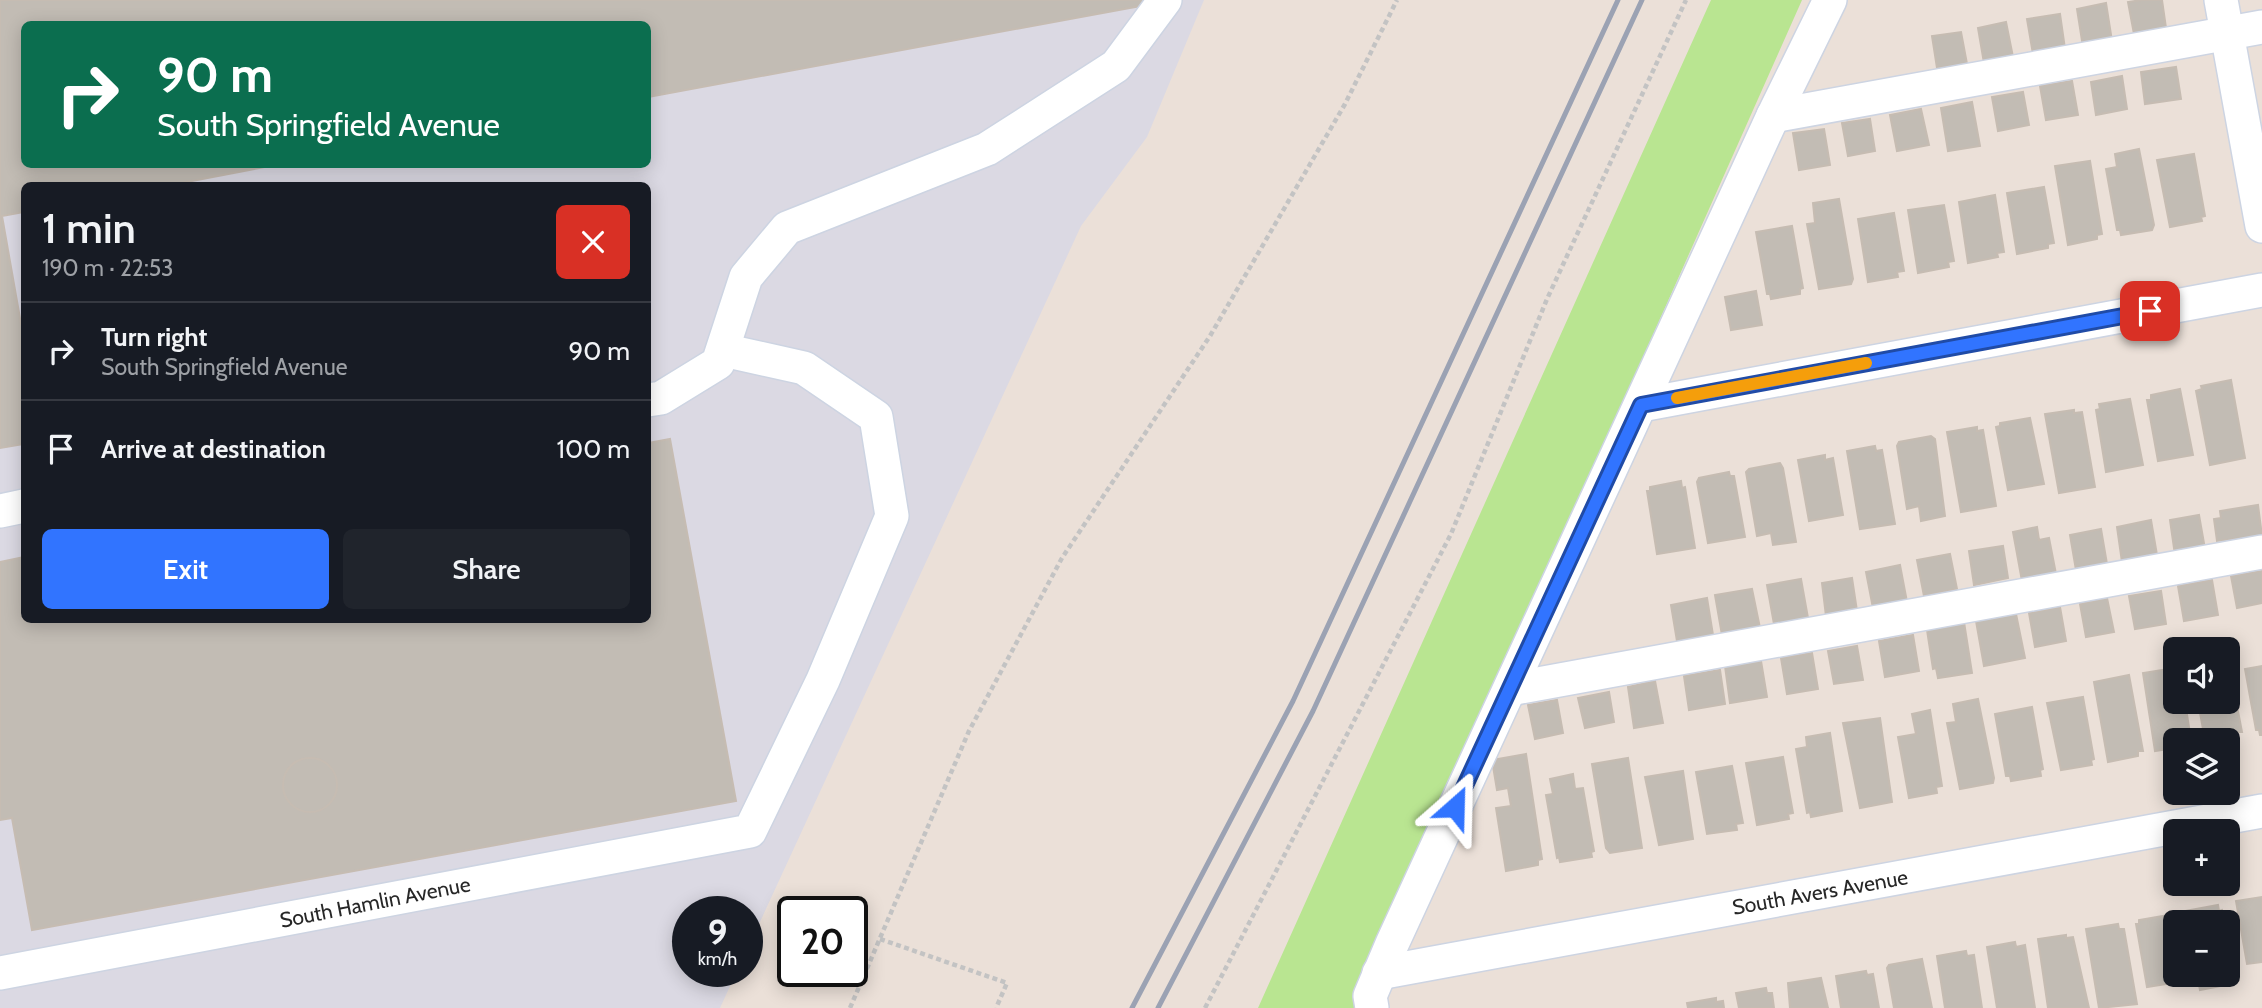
<!DOCTYPE html>
<meta charset="utf-8">
<style>
body{margin:0;font-family:Cabin,sans-serif;background:#20242c;color:#f1f3f6;height:100vh;display:flex;flex-direction:column;font-size:26px;white-space:nowrap}
*{box-sizing:border-box;margin:0}
p{font-size:23px;color:#9ea1a6}
.icon{flex:none;width:38px;height:38px;fill:none;stroke:currentColor;stroke-width:2;stroke-linecap:round;stroke-linejoin:round}
.map{position:relative;flex:1;overflow:hidden}
.details{position:absolute;left:21px;top:182px;width:630px;height:441px;display:flex;flex-direction:column;background:#171b24;border-radius:10px;box-shadow:0 4px 18px #0003}
.details>*{flex:none}
.guide{position:absolute;left:21px;top:21px;width:630px;height:147px;border-radius:10px;box-shadow:0 4px 18px #0003;background:#0b6e4f;color:#fff;overflow:hidden}
.controls{position:absolute;left:2163px;top:637px;display:grid;gap:14px}
.controls a{display:grid;place-items:center;width:77px;height:77px;border-radius:10px;background:#171b24;box-shadow:0 4px 18px #0003;font-size:35px}
.speed{position:absolute;left:672px;top:896px;display:flex;gap:14px;font-size:35px;font-weight:700;text-align:center}
.speed>*{display:grid;place-content:center;width:91px;height:91px;border-radius:50%;background:#171b24;box-shadow:0 4px 18px #0003;line-height:1}
.speed small{font-size:18px;font-weight:400}
.speed .limit{border:4px solid #111;border-radius:10px;background:#fff;color:#111}
.pin{position:absolute;display:grid;place-items:center;width:60px;height:60px;color:#fff;margin:-30px;border-radius:14px;box-shadow:0 4px 10px #0006}
.me{position:absolute;width:77px;margin:-38px;rotate:25deg;stroke-linejoin:round;filter:drop-shadow(0 0 5px #0008)}
.turn{display:flex;align-items:center;gap:24px;height:147px;padding:0 21px;font-size:32px}
.turn .icon{width:91px;height:91px;stroke-width:2.5}
.turn b{display:block;font-size:49px;line-height:60px}
.round{display:grid;place-items:center;flex:none;width:74px;height:74px;border-radius:10px;background:#20242c}
.overview{display:flex;align-items:center;justify-content:space-between;height:119px;padding:0 21px}
h1{font-size:42px;font-weight:600;line-height:52px}
.primary-button{display:flex;gap:14px;margin-top:auto;padding:14px 21px}
.primary-button a{flex:1;height:80px;border-radius:10px;background:#3174ff;color:#fff;font-size:28px;font-weight:600;line-height:80px;text-align:center}
.primary-button a+a{background:#20242c;color:#f1f3f6}
ul{padding:0;list-style:none}
li{display:flex;align-items:center;gap:21px;height:98px;padding:0 21px;border-top:2px solid #363941}
li div{flex:1}
li b{display:block;font-size:26px}
li em{font-style:normal}
.map>svg:first-child{display:block}
.industrial{fill:#dbd9e3;fill-rule:evenodd}
.green{fill:#b9e591}
.building{fill:#c2bcb4;stroke:#c6bcb2;stroke-width:2;fill-rule:evenodd}
.lines{fill:none;stroke-linecap:round;stroke-linejoin:round}
.minor-casing{stroke:#cdd4e2;stroke-width:36}
.path{stroke:#c3c3c3;stroke-width:4.5;stroke-dasharray:5 3.5;stroke-linecap:butt}
.minor{stroke:#fff;stroke-width:33}
.rail{stroke:#9ba2b3;stroke-width:5}
.route-casing{stroke:#204ba6;stroke-width:18}
.route{stroke:#3174ff;stroke-width:12}
.slow{stroke:#f59e0b;stroke-width:12}
.labels{text-anchor:middle;dominant-baseline:central;stroke-width:5;stroke-linejoin:round;paint-order:stroke}
.street-label{font-size:21px;fill:#272727;stroke:#fff}
</style>
<div class="map">
<svg width="2262" height="1008" viewBox="0 0 2262 1008">
<rect width="100%" height="100%" fill="#ebe0d8"/>
<path class="industrial" d="M0 0H1204L1147 137 1081 226 747 950V912H688V971H737L720 1008H0ZM24 24H648V164H24ZM24 186H648V620H24Z"/>
<polygon class="green" points="1711,0 1802,0 1531,609 1366,1008 1258,1008"/>
<g class="building">
<polygon points="0,0 1153,0 1151,4 648,97 648,24 24,24 24,164 280,164 166,186 24,186 24,212 2,216 21,324 24,323 24,444 0,448"/>
<polygon points="2142,0 2162,0 2166,28 2134,34 2128,2"/>
<polygon points="2106,3 2112,41 2083,47 2077,9"/>
<polygon points="2060,14 2065,49 2033,54 2027,19"/>
<polygon points="2006,22 2013,57 1984,63 1978,28"/>
<polygon points="1961,32 1967,64 1937,68 1932,36"/>
<polygon points="2176,67 2181,99 2145,104 2141,72"/>
<polygon points="2122,76 2127,109 2096,115 2091,82"/>
<polygon points="2072,81 2078,115 2046,120 2040,86"/>
<polygon points="2023,92 2029,125 1998,131 1992,97"/>
<polygon points="1972,102 1980,146 1948,151 1941,108"/>
<polygon points="1921,109 1929,145 1897,151 1890,115"/>
<polygon points="1870,119 1875,151 1848,156 1842,123"/>
<polygon points="1824,129 1830,165 1799,170 1793,133"/>
<polygon points="2139,149 2154,225 2152,230 2121,235 2120,230 2117,230 2106,169 2117,167 2115,154"/>
<polygon points="2194,154 2205,216 2201,217 2202,221 2170,227 2157,160"/>
<polygon points="2090,161 2102,234 2097,235 2097,239 2068,245 2055,166"/>
<polygon points="2044,187 2054,243 2048,244 2048,248 2017,254 2007,193"/>
<polygon points="1995,195 2004,252 1997,253 1998,257 1968,263 1959,202"/>
<polygon points="1839,199 1853,279 1851,284 1819,289 1807,224 1815,223 1813,203"/>
<polygon points="1944,205 1954,261 1948,262 1949,267 1918,273 1908,210"/>
<polygon points="1894,213 1904,271 1897,272 1898,277 1868,282 1858,219"/>
<polygon points="1792,226 1803,288 1800,289 1800,294 1771,299 1770,294 1767,294 1756,232"/>
<polygon points="1756,291 1762,325 1731,330 1725,297"/>
<polygon points="2231,380 2245,458 2210,465 2196,391 2202,389 2201,386"/>
<polygon points="2180,389 2193,455 2158,461 2147,400 2151,400 2151,395"/>
<polygon points="2130,399 2143,465 2106,472 2096,410 2100,409 2099,404"/>
<polygon points="2074,410 2074,413 2082,412 2095,487 2059,493 2045,414"/>
<polygon points="2030,418 2044,484 2008,490 1996,427 2000,426 2000,423"/>
<polygon points="1977,427 1977,431 1983,430 1996,506 1961,512 1947,432"/>
<polygon points="1931,436 1935,439 1945,516 1921,521 1919,506 1907,509 1897,446 1899,442"/>
<path d="M670 439 736 801 32 930 12 818 0 820V562L24 557V620H648V443ZM312 758 320 760 333 772 336 789 328 804 322 809 305 811 289 802 283 786 288 769 295 762Z"/>
<polygon points="1875,446 1876,451 1882,450 1895,524 1860,529 1847,451"/>
<polygon points="1825,455 1825,460 1833,458 1843,515 1809,521 1798,460"/>
<polygon points="1780,463 1783,468 1796,542 1773,545 1771,533 1757,536 1746,472 1749,469"/>
<polygon points="1729,472 1730,476 1734,476 1745,537 1708,543 1697,482 1699,478"/>
<polygon points="1681,481 1682,488 1685,487 1695,548 1657,554 1647,491 1650,491 1650,487"/>
<polygon points="2258,505 2262,536 2217,541 2214,519 2221,518 2220,511"/>
<polygon points="2199,515 2205,549 2175,555 2170,520"/>
<polygon points="2151,520 2157,555 2122,562 2117,527"/>
<polygon points="2037,527 2039,540 2049,538 2056,574 2022,581 2013,532"/>
<polygon points="2101,529 2107,564 2076,570 2070,535"/>
<polygon points="2003,546 2008,578 1974,585 1969,551"/>
<polygon points="1950,554 1957,589 1924,596 1917,560"/>
<polygon points="1900,565 1907,602 1873,608 1866,572"/>
<polygon points="2262,571 2262,603 2237,608 2231,576"/>
<polygon points="1852,578 1857,611 1826,616 1822,583"/>
<polygon points="1801,579 1808,618 1774,624 1767,585"/>
<polygon points="2212,580 2218,615 2184,621 2178,586"/>
<polygon points="1752,589 1760,628 1722,635 1715,595"/>
<polygon points="2161,591 2166,624 2135,629 2129,596"/>
<polygon points="1707,598 1713,635 1677,641 1671,605"/>
<polygon points="2107,598 2114,632 2086,637 2080,604"/>
<polygon points="2060,607 2066,641 2035,647 2029,613"/>
<polygon points="2016,614 2025,658 1984,666 1976,621"/>
<polygon points="1964,622 1972,673 1938,678 1936,668 1933,669 1927,630"/>
<polygon points="1913,635 1919,671 1885,677 1879,641"/>
<polygon points="1857,646 1863,680 1834,684 1828,651"/>
<polygon points="1812,653 1818,689 1787,694 1781,658"/>
<polygon points="2228,659 2242,732 2237,732 2238,738 2205,740 2198,702 2228,702"/>
<polygon points="1761,661 1767,697 1730,703 1725,666"/>
<polygon points="2262,666 2262,735 2260,735 2259,730 2256,730 2245,669"/>
<polygon points="2175,668 2175,702 2185,702 2191,740 2175,740 2175,748 2155,751 2143,673"/>
<polygon points="1720,670 1725,704 1689,710 1684,676"/>
<polygon points="2129,675 2143,751 2138,751 2138,756 2108,762 2094,682"/>
<polygon points="1655,681 1663,723 1634,728 1628,687"/>
<polygon points="1609,692 1614,722 1585,728 1578,698"/>
<polygon points="2083,697 2094,759 2091,760 2092,765 2061,770 2047,703"/>
<polygon points="1978,699 1994,778 1993,783 1960,789 1947,723 1956,722 1953,704"/>
<polygon points="1557,700 1563,733 1535,739 1528,705"/>
<polygon points="2032,707 2043,769 2040,770 2041,776 2011,781 2010,776 2006,776 1995,714"/>
<polygon points="1930,710 1942,786 1936,787 1937,793 1909,798 1898,737 1916,734 1912,714"/>
<polygon points="1880,718 1892,802 1860,808 1843,723"/>
<polygon points="1830,733 1842,811 1811,817 1810,812 1807,813 1796,749 1807,747 1806,737"/>
<polygon points="1526,754 1542,859 1538,860 1538,865 1506,871 1496,808 1511,806 1508,788 1497,790 1492,760"/>
<polygon points="1783,757 1793,813 1788,814 1789,819 1757,825 1746,763"/>
<polygon points="1628,758 1642,848 1610,853 1606,848 1592,764"/>
<circle cx="310" cy="785" r="27"/>
<polygon points="1732,766 1743,823 1736,824 1737,830 1707,834 1696,772"/>
<polygon points="1683,771 1693,839 1659,845 1645,777"/>
<polygon points="1573,774 1575,789 1583,788 1594,851 1591,852 1592,857 1560,862 1559,857 1557,858 1546,795 1553,794 1550,779"/>
<polygon points="2262,897 2262,962 2247,964 2236,901"/>
<polygon points="2218,905 2219,911 2222,910 2225,922 2187,922 2185,911"/>
<polygon points="2169,915 2170,918 2174,918 2175,927 2175,975 2184,975 2185,981 2147,987 2136,924 2139,924 2139,920"/>
<polygon points="2118,924 2119,929 2124,929 2137,1004 2099,1008 2086,929"/>
<polygon points="2066,935 2066,938 2073,937 2089,1008 2048,1008 2038,939"/>
<polygon points="2228,939 2236,983 2200,990 2197,975 2228,975"/>
<polygon points="2015,942 2016,947 2025,945 2035,1008 1997,1008 1987,947"/>
<polygon points="1966,951 1967,956 1974,955 1982,1008 1945,1008 1937,956"/>
<polygon points="1922,959 1932,1008 1894,1008 1887,968 1889,965"/>
<polygon points="1866,971 1867,975 1873,974 1879,1008 1841,1008 1836,976"/>
<polygon points="1821,978 1828,1008 1790,1008 1788,983"/>
<polygon points="1766,988 1767,993 1772,993 1774,1008 1739,1008 1736,993"/>
<polygon points="1716,998 1716,1002 1723,1001 1724,1008 1688,1008 1687,1003"/>
</g>
<g class="lines">
<g class="minor-casing">
<g id="minor">
<polyline points="2221,0 2262,226"/>
<polyline points="1773,116 2262,27"/>
<polyline points="648,400 661,398 718,363 746,277 787,228 987,149 1116,66 1165,0"/>
<polyline points="1641,405 2262,290"/>
<polyline points="0,511 24,506"/>
<polyline points="1510,689 2262,552"/>
<polyline points="0,973 750,831 823,680 892,516 876,417 804,368 723,350"/>
<polyline points="1379,973 2262,811"/>
<polyline points="1372,1008 1370,996 1392,944 1773,116 1830,0"/>
</g>
</g>
<g class="path">
<polyline points="880,939 1007,983 996,1008"/>
<polyline points="850,1008 969,731 1062,558 1210,336 1345,104 1397,0"/>
<polyline points="1205,1008 1451,534 1547,299 1686,0"/>
</g>
<use href="#minor" class="minor"/>
<g class="rail">
<polyline points="1132,1008 1293,701 1618,0"/>
<polyline points="1158,1008 1313,711 1642,0"/>
</g>
</g>
<g class="lines">
<g class="route-casing">
<polyline id="route" points="1455,807 1641,405 2150,311"/>
</g>
<use href="#route" class="route"/>
<polyline class="slow" points="1677,398 1866,363"/>
</g>
<g class="labels">
<g class="street-label">
<text transform="translate(1820 892) rotate(-10)">South Avers Avenue</text>
<text transform="translate(375 902) rotate(-11)">South Hamlin Avenue</text>
</g>
</g>
</svg>
<div class="controls">
<a><svg class="icon" aria-label="sound" viewBox="0 0 24 24"><path d="M4 9h4l5-4v14l-5-4H4zM17 9q2 3 0 6"/></svg></a>
<a><svg class="icon" aria-label="layers" viewBox="0 0 24 24"><path d="M12 4l9 5-9 5-9-5zM3 14l9 5 9-5"/></svg></a>
<a>+</a>
<a>−</a>
</div>
<div class="speed"><div>9<small>km/h</small></div><div class="limit">20</div></div>
<div class="pin" style="left:2150px;top:311px;background:#d93025"><svg class="icon" aria-label="arrive" viewBox="0 0 24 24"><path d="M6 21V4h12l-3 4 3 4H6"/></svg></div>
<svg class="me" style="left:1455px;top:807px" viewBox="-20 -20 40 40"><path d="M0-17L14 15 0 8-14 15z" fill="#3174ff" stroke="#fff" stroke-width="4"/></svg>
<div class="guide">
<div class="turn"><svg class="icon" aria-label="right" viewBox="0 0 24 24"><path d="M7 20v-9h11M14 6l5 5-5 5"/></svg><div><b>90 m</b>South Springfield Avenue</div></div>
</div>
<section class="details">
<div class="overview"><div><h1>1 min</h1><p>190 m · 22:53</p></div><a class="round" style="background:#d93025;color:#fff"><svg class="icon" aria-label="close" viewBox="0 0 24 24"><path d="M6 6l12 12M18 6L6 18"/></svg></a></div>
<ul>
<li><svg class="icon" aria-label="right" viewBox="0 0 24 24"><path d="M7 20v-9h11M14 6l5 5-5 5"/></svg><div><b>Turn right</b><p>South Springfield Avenue</p></div><em>90 m</em></li>
<li><svg class="icon" aria-label="arrive" viewBox="0 0 24 24"><path d="M6 21V4h12l-3 4 3 4H6"/></svg><div><b>Arrive at destination</b></div><em>100 m</em></li>
</ul>
<div class="primary-button"><a>Exit</a><a>Share</a></div>
</section>
</div>
